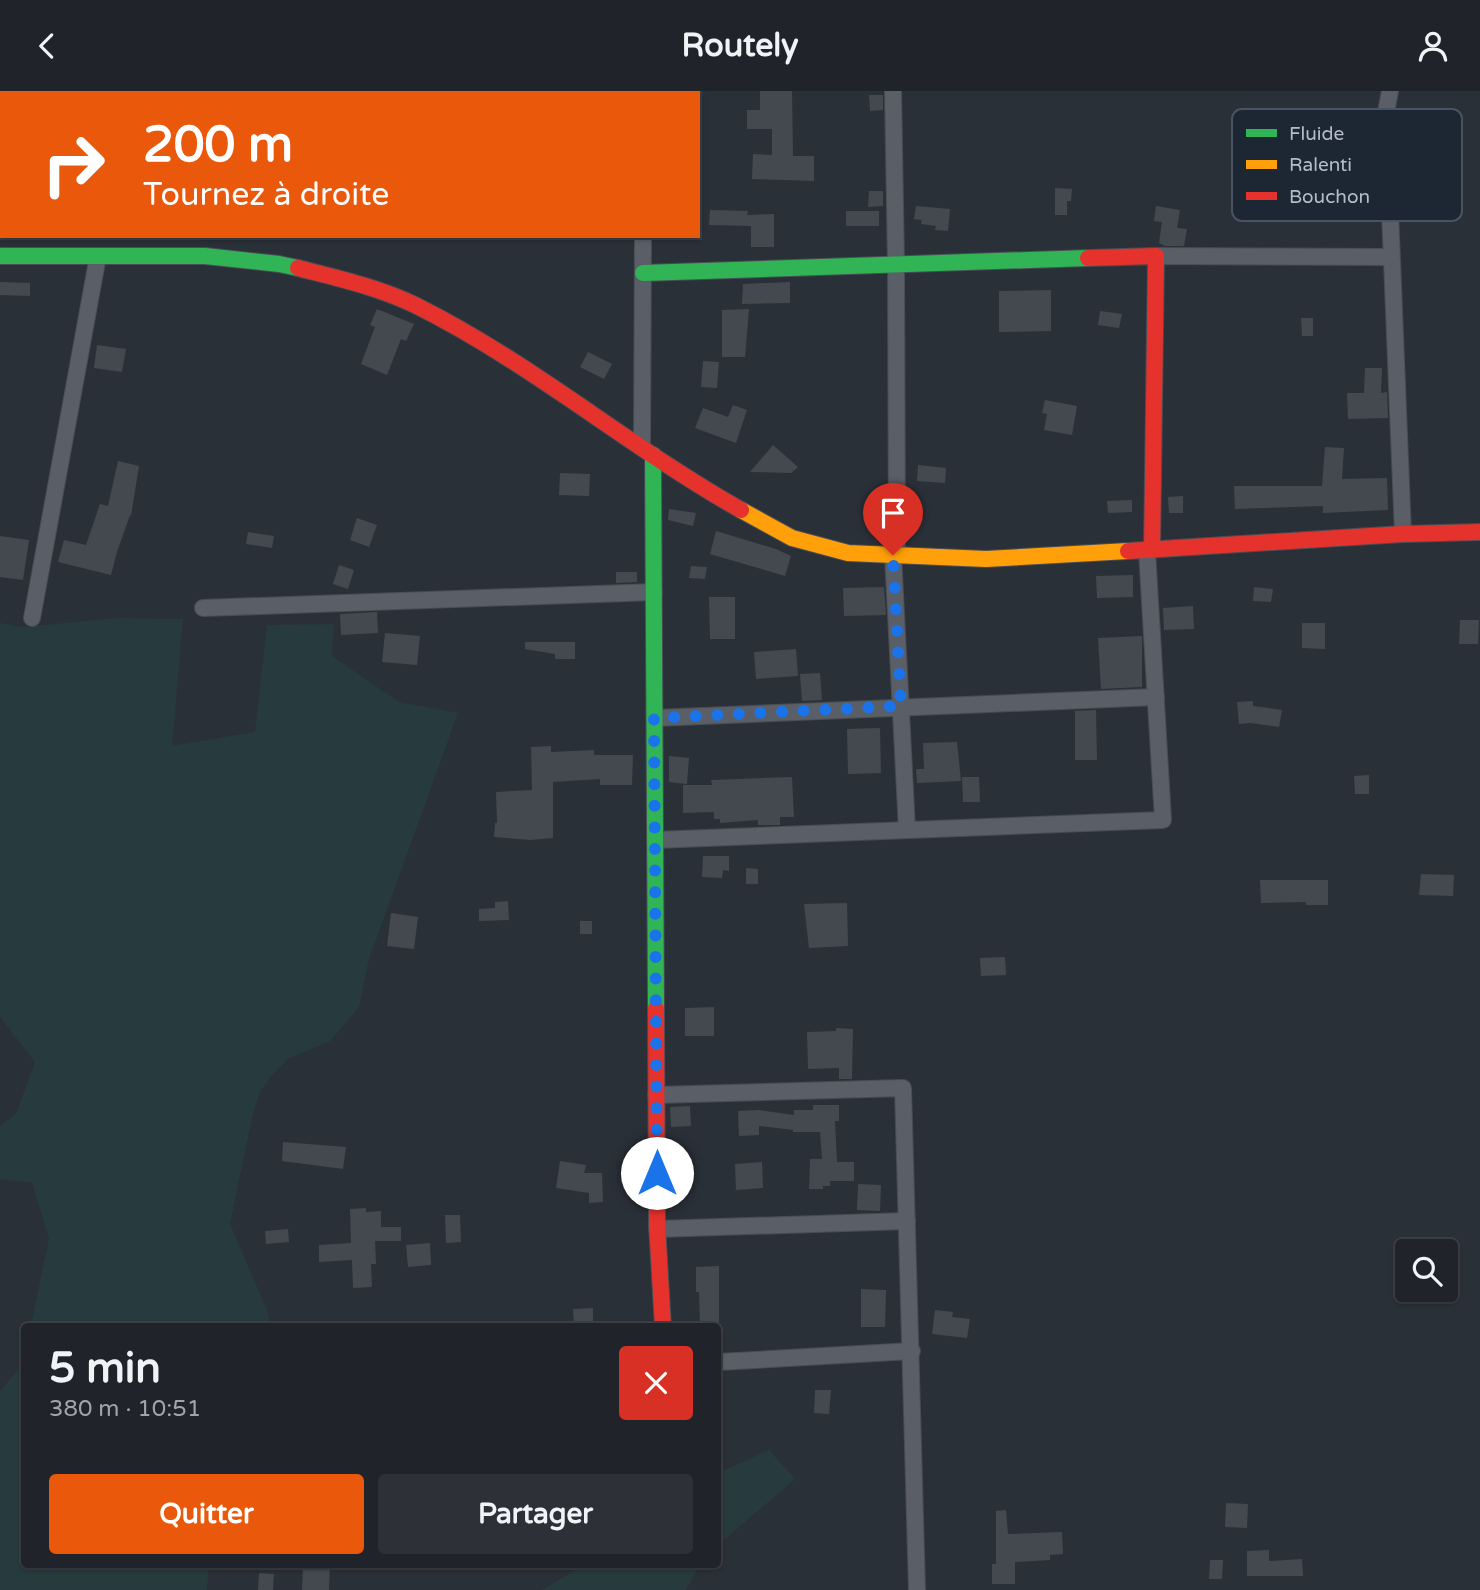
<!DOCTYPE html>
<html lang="fr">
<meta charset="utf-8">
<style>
body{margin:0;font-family:"Varela Round",sans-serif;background:#2d3036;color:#f1f3f6;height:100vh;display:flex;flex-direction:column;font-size:26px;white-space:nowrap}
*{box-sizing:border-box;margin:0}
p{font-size:23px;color:#a2a4a8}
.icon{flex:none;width:38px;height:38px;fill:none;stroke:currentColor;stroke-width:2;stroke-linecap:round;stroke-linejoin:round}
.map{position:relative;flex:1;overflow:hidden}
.panel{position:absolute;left:21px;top:1232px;width:700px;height:245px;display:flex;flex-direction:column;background:#20242a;border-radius:7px;box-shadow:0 2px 5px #0004,0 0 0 2px #3d4147}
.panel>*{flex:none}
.guide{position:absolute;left:0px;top:0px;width:700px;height:147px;box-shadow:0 2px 5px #0004,0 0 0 2px #3d4147;background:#ea580c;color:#fff;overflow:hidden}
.buttons{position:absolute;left:1395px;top:1148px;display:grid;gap:14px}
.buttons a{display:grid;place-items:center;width:63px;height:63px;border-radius:7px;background:#20242a;box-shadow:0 2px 5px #0004,0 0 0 2px #3d4147;font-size:35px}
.pin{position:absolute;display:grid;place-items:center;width:60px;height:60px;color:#fff;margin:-72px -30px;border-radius:50% 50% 50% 0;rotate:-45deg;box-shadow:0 0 7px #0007}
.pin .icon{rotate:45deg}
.me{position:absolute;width:77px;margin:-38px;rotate:0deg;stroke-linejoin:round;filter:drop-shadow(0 0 5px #0008)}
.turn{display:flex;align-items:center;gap:24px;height:147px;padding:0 28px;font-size:32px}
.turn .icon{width:91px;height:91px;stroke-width:2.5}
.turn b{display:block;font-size:49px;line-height:60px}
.round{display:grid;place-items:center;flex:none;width:74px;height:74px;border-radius:7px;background:#2d3036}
.overview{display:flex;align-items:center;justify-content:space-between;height:119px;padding:0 28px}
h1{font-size:42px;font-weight:700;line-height:52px}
.primary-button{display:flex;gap:14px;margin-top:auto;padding:14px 28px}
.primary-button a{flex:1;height:80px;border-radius:7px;background:#ea580c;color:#fff;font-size:28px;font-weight:700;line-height:80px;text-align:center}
.primary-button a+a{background:#2d3036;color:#f1f3f6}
header{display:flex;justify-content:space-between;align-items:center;height:91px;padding:0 28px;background:#20242a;font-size:32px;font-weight:700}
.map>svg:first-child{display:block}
.green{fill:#273a3e}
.building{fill:#444950}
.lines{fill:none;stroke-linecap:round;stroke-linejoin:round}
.street-casing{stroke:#484c53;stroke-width:18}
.fast-casing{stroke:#484c53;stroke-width:18}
.slow-casing{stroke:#484c53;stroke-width:18}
.jam-casing{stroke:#484c53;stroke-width:18}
.street{stroke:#5a5e66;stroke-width:16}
.fast{stroke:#30b455;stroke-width:16}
.slow{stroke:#ff9f0a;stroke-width:16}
.jam{stroke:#e5322d;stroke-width:16}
.route{stroke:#1a73e8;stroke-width:12;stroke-dasharray:0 21.6}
.key{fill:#1d2633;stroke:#4a5360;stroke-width:2}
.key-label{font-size:19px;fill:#b4bcc9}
</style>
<header><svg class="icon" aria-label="back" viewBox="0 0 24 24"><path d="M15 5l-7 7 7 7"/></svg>Routely<svg class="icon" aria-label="person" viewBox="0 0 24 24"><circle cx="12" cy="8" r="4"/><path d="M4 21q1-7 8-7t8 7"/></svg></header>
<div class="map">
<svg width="1480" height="1499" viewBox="0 0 1480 1499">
<rect width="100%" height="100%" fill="#2a3038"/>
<g class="green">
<polygon points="117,527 183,528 172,655 255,641 267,534 334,533 332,565 399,611 458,622 369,868 359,916 330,950 288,968 271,985 260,1001 253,1022 230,1133 269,1224 269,1235 31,1235 49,1148 32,1092 0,1088 0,1035 16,1023 35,971 0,926 0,532 23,536"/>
<polygon points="24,1268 24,1474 209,1474 207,1499 0,1499 0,1300 23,1273"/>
<polygon points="769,1359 795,1388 718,1454 718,1382"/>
<polygon points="584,1474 700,1474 686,1499 542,1499"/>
</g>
<g class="building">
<polygon points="760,0 792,0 793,65 814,65 814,90 752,88 753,63 772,64 772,38 747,38 747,19 760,19"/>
<polygon points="869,4 883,4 883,19 870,20"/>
<polygon points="1055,97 1072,98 1071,110 1067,110 1067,124 1055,124"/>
<polygon points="869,100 883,100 883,115 868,116"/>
<polygon points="916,115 950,118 948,140 935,139 936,135 921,133 922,129 914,128"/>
<polygon points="1156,115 1180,119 1177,137 1187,138 1184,155 1165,155 1159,152 1162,131 1154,130"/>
<polygon points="710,119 748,120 747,124 774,123 774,156 751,156 751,135 709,134"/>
<rect x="846" y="120" width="33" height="15"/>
<polygon points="0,191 30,192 30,205 0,204"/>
<polygon points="790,191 790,212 742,213 743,193"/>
<polygon points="1051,199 1051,240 999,241 999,200"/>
<polygon points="377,218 414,233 406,250 401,248 387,284 361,273 375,236 370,234"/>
<polygon points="749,218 745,266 722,266 722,219"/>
<polygon points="1100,220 1122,223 1119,237 1098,234"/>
<polygon points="1301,227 1313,227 1313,245 1302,245"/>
<polygon points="97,254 126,258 122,281 94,277"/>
<polygon points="588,261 612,273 604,288 580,276"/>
<polygon points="703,270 719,271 717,297 701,296"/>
<polygon points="1365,277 1382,277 1381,302 1387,301 1388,327 1348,328 1347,302 1364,302"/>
<polygon points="1045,309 1077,315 1072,344 1044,339 1047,323 1042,322"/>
<polygon points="733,314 747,319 736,352 695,337 703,317 728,326"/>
<polygon points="773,354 798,376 791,382 750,381"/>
<polygon points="1325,356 1344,357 1342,388 1387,387 1388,419 1323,422 1323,415 1235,418 1234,395 1322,395"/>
<polygon points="118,370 139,375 131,425 130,424 117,461 111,484 58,471 64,449 86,454 100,413 108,415"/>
<polygon points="918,374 946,377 945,392 917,390"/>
<polygon points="560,382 590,383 589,405 559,404"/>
<polygon points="1183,405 1183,422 1169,422 1168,406"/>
<polygon points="1132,409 1132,421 1108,422 1107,410"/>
<polygon points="669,418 696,422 693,435 668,429"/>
<polygon points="357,427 377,434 369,456 350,449"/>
<polygon points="716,440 776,458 791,465 785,485 710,463"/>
<polygon points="248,441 274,445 272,457 246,453"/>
<polygon points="0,445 29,449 23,489 0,486"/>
<polygon points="339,474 354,479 348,498 333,493"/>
<polygon points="691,475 707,476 705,488 689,487"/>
<polygon points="616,481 637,481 637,491 616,492"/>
<polygon points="1133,484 1133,506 1097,507 1096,485"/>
<polygon points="884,496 886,524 844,525 843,497"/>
<polygon points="1254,496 1273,498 1271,511 1253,510"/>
<polygon points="709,506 735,506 735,548 710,548"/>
<polygon points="1193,515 1194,538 1164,539 1163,517"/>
<polygon points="377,521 378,542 341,544 340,523"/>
<polygon points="1460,529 1479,529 1478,553 1459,553"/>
<polygon points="1302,532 1325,532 1325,558 1302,557"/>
<polygon points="385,542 420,545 417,574 382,571"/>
<polygon points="1142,545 1142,596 1101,598 1098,547"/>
<polygon points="525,551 575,551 575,568 555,568 555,563 525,558"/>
<polygon points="796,558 798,585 756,588 754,561"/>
<polygon points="820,582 822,609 802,610 800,583"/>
<polygon points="1253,610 1253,615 1282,619 1279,636 1250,632 1239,633 1237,611"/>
<polygon points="1096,619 1097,669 1075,669 1075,620"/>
<polygon points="880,637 881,682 848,683 847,638"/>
<polygon points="957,651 961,690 917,692 916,678 924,678 923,652"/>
<polygon points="551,655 551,661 594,659 594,664 633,664 632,694 600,694 600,688 553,691 553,747 530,749 494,746 495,732 497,732 496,701 532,699 531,656"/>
<polygon points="669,665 689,667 687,693 669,691"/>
<polygon points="1369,684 1369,703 1355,703 1354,685"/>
<polygon points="792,686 794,726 780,726 780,734 758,734 758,729 720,732 720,728 714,728 714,721 683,722 683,694 712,694 711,689"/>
<polygon points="962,686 979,686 980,711 963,711"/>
<polygon points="703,765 729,765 729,780 723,779 722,787 702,786"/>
<polygon points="746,777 758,778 758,793 746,793"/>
<polygon points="1421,783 1454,784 1453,805 1419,804"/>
<polygon points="1260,789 1328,789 1328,814 1306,814 1306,811 1261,812"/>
<polygon points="508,810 509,829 479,830 479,818 495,817 495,811"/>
<polygon points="847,812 848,855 809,857 804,813"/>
<polygon points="391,822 418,826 414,858 387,855"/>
<rect x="580" y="830" width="12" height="13"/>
<polygon points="1005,866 1006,884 981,885 980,867"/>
<polygon points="714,916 714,945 685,945 685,917"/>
<polygon points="836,937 853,938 852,988 839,988 839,977 808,978 807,941 836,940"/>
<polygon points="813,1014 839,1014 839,1030 835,1030 837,1071 854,1071 854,1090 830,1090 830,1095 823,1095 823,1098 809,1098 810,1068 822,1068 820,1041 793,1041 793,1039 759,1035 759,1044 739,1045 738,1020 759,1019 794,1024 794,1019 813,1019"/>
<polygon points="690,1015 691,1035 671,1036 670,1016"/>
<polygon points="283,1051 346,1056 343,1078 282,1070"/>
<polygon points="560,1070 586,1074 584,1082 602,1082 603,1111 589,1112 589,1102 556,1097"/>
<polygon points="762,1071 763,1097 736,1099 735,1073"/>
<polygon points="858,1093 881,1094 880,1120 857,1119"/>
<polygon points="366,1117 366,1121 381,1120 381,1136 401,1136 401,1150 375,1150 376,1173 371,1173 372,1196 353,1197 352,1169 319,1171 319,1154 351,1152 350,1118"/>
<polygon points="445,1124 460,1124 461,1151 446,1152"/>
<polygon points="288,1138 289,1151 266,1153 265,1140"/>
<polygon points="430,1152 431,1174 408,1176 406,1154"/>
<polygon points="719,1175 719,1236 700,1236 699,1201 696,1201 696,1176"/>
<polygon points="861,1198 886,1199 885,1236 861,1236"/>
<polygon points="593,1217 593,1236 574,1236 573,1218"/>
<polygon points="935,1219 953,1221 952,1226 970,1228 967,1247 932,1243"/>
<polygon points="815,1299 831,1299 829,1323 814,1322"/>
<polygon points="1226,1412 1248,1413 1247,1437 1225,1436"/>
<polygon points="1006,1419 1008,1443 1062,1441 1063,1463 1050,1464 1050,1469 1015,1471 1015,1493 992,1493 992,1473 996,1473 996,1420"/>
<polygon points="1269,1459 1269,1470 1302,1468 1303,1485 1247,1485 1247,1460"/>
<polygon points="1210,1469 1223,1469 1222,1488 1209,1488"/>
<polygon points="303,1474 330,1474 329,1499 302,1499"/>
<polygon points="259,1482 274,1483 273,1499 258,1499"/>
</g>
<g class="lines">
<g class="street-casing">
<g id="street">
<polyline points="893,0 896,172 897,464"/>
<polyline points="1390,0 1386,21 1403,443"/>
<polyline points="643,2 643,0"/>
<polyline points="1156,165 1391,166"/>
<polyline points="642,357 643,145"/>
<polyline points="893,464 907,739"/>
<polyline points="203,517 654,501"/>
<polyline points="32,527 98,165"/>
<polyline points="655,627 1156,606"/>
<polyline points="655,749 1163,729 1147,460"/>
<polyline points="656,1004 903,997 917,1499"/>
<polyline points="657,1138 907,1130"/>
<polyline points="718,1271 912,1260"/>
</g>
</g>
<g class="fast-casing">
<g id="fast">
<polyline points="0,165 205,165 279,173 298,177"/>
<polyline points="643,182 1088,167"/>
<polyline points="653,364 656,918"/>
</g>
</g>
<g class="slow-casing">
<polyline id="slow" points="741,419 792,447 848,462 986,468 1128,460"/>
</g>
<g class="jam-casing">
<g id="jam">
<polyline points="1088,167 1156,165 1152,459"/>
<path d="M298 177C337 187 378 196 415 214 530 271 629 356 741 419"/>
<polyline points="1128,460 1403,443 1480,441"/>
<polyline points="656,918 657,1134 663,1236"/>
</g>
</g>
<use href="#street" class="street"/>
<use href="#fast" class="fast"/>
<use href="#slow" class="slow"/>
<use href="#jam" class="jam"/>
</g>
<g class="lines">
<polyline class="route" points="657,1082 654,627 901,615 893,464"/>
</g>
<rect x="1232" y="18" width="230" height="112" rx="10" class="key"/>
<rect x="1246" y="38" width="31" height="8" fill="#30b455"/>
<rect x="1246" y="69" width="31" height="9" fill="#ff9f0a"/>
<rect x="1246" y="101" width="31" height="8" fill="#e5322d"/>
<g class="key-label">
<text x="1289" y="49">Fluide</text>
<text x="1289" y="80">Ralenti</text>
<text x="1289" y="112">Bouchon</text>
</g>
</svg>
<div class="buttons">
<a><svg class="icon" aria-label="search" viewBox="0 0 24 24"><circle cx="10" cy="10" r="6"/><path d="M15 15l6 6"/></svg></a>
</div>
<div class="pin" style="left:893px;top:464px;background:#d93025"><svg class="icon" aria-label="arrive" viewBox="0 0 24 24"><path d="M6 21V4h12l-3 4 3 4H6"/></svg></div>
<svg class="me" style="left:657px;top:1082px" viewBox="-20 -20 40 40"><circle r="19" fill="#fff"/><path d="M0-13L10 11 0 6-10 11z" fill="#1a73e8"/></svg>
<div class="guide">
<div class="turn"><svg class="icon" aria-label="right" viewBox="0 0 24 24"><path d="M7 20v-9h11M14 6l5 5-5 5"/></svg><div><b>200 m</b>Tournez à droite</div></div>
</div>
<section class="panel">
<div class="overview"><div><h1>5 min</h1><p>380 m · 10:51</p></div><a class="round" style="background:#d93025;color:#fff"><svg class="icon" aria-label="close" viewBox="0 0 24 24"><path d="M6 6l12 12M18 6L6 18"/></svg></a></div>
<div class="primary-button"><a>Quitter</a><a>Partager</a></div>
</section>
</div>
